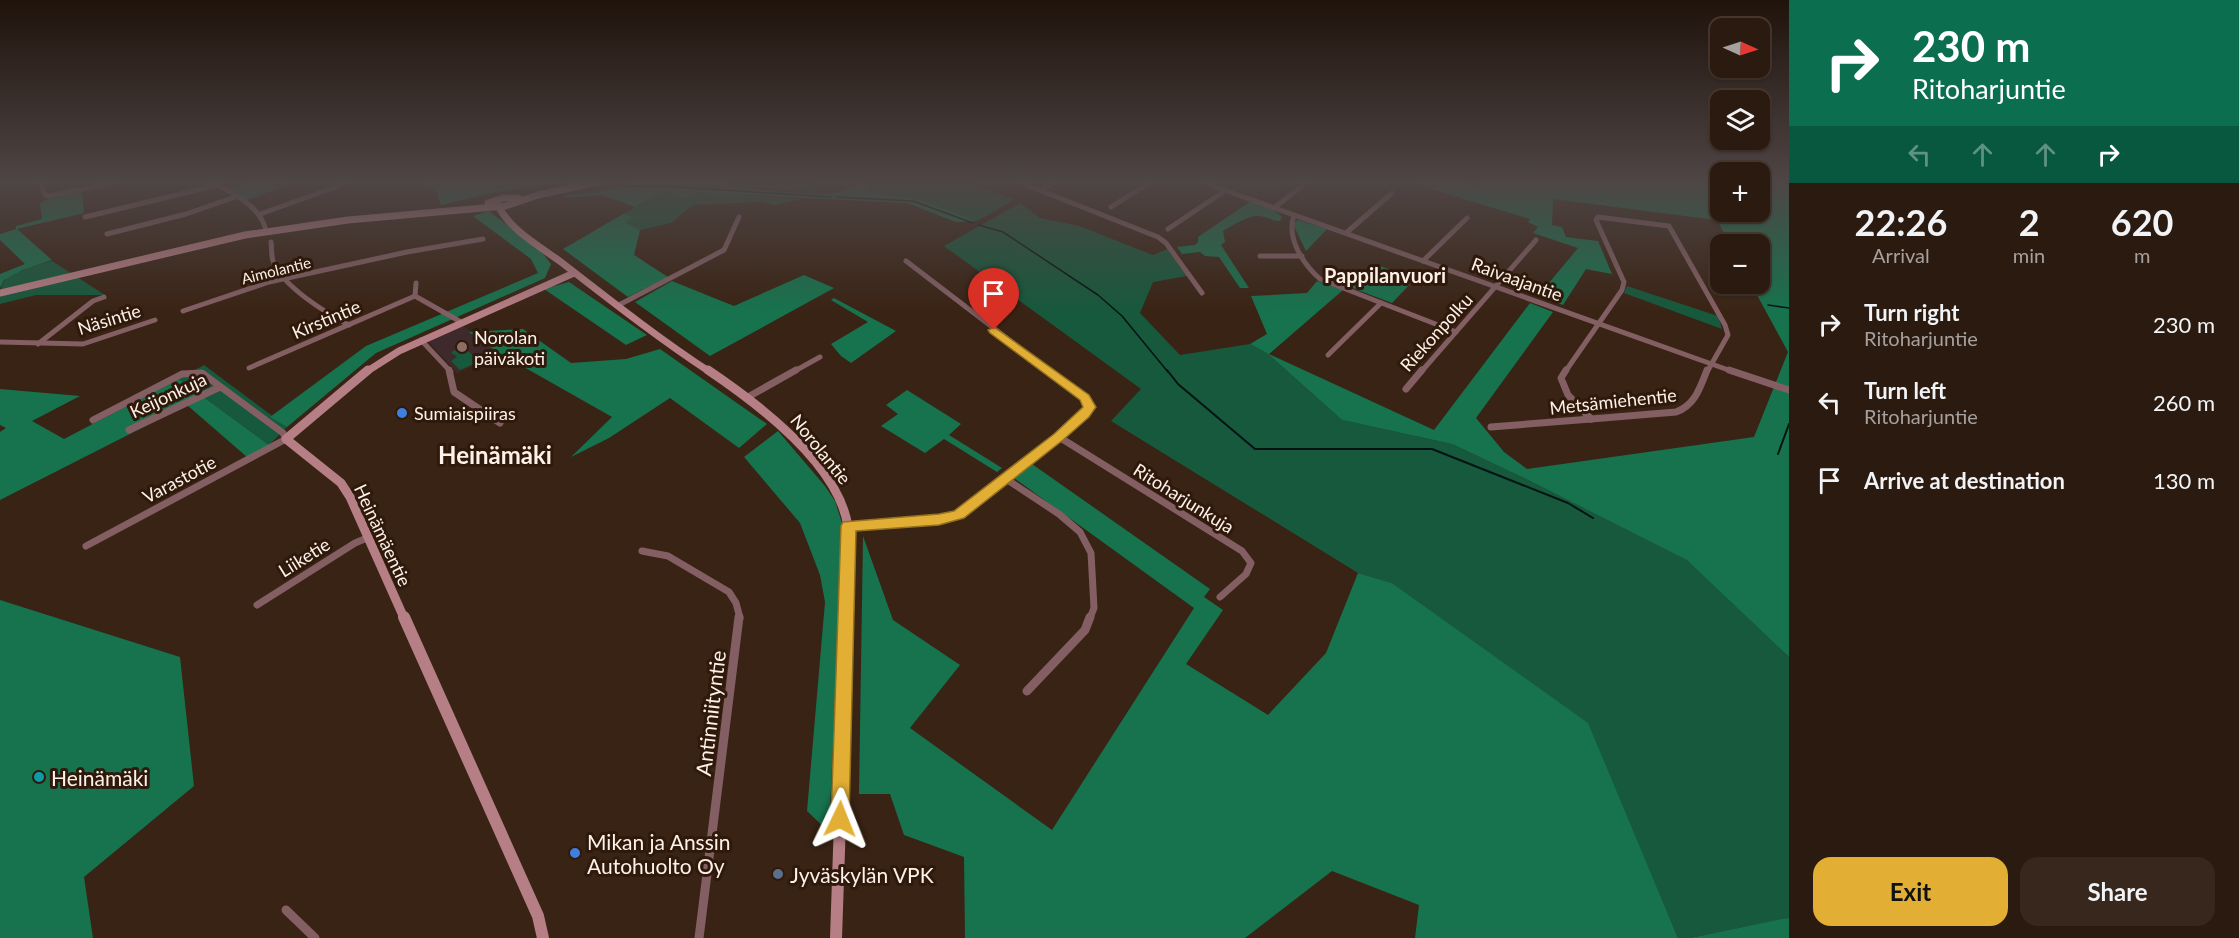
<!DOCTYPE html>
<meta charset="utf-8">
<style>
body{margin:0;font-family:Lato,sans-serif;background:#37271d;color:#f1f3f6;height:100vh;display:flex;flex-direction:column;font-size:22px;white-space:nowrap}
*{box-sizing:border-box;margin:0}
p{font-size:20px;color:#a6a19e}
.icon{flex:none;width:33px;height:33px;fill:none;stroke:currentColor;stroke-width:2;stroke-linecap:round;stroke-linejoin:round}
.map{position:relative;flex:1;overflow:hidden}
.drawer{display:flex;flex-direction:column;background:#2b1a0f;width:450px}
.drawer>*{flex:none}
.top-card{background:#0b6e4f;color:#fff;overflow:hidden}
.needle{width:39px;rotate:93deg}
.fabs{position:absolute;left:1710px;top:18px;display:grid;gap:12px}
.fabs a{display:grid;place-items:center;width:60px;height:60px;border-radius:12px;background:#2b1a0f;box-shadow:0 2px 4px #0004,0 0 0 2px #47382f;font-size:30px}
.pin{position:absolute;display:grid;place-items:center;width:51px;height:51px;color:#fff;margin:-62px -26px;border-radius:50% 50% 50% 0;rotate:-45deg;box-shadow:0 0 6px #0007}
.pin .icon{rotate:45deg}
.me{position:absolute;width:66px;margin:-33px;rotate:2deg;stroke-linejoin:round;filter:drop-shadow(0 0 4px #0008)}
.turn{display:flex;align-items:center;gap:21px;height:126px;padding:0 24px;font-size:27px}
.turn .icon{width:78px;height:78px;stroke-width:2.5}
.turn b{display:block;font-size:42px;line-height:51px}
.lanes{display:flex;align-items:center;height:57px;padding:0 24px;background:#0003;justify-content:center;gap:30px;direction:ltr}
.lanes .off{opacity:.35}
.eta{display:flex;justify-content:space-evenly;align-items:center;height:102px;text-align:center}
.eta b{font-size:36px;font-weight:700;line-height:42px}
.button{display:flex;gap:12px;margin-top:auto;padding:12px 24px}
.button a{flex:1;height:69px;border-radius:18px;background:#e2af34;color:#111;font-size:24px;font-weight:700;line-height:69px;text-align:center}
.button a+a{background:#37271d;color:#f1f3f6}
ul{padding:0;list-style:none}
li{display:flex;align-items:center;gap:18px;height:78px;padding:0 24px}
li div{flex:1}
li b{display:block;font-size:22px}
li em{font-style:normal}
main{display:flex;flex:1;min-height:0}
.map>svg:first-child{display:block}
.education{fill:#3e2a2c}
.green{fill:#16593c}
.forest{fill:#16734e}
.lines{fill:none;stroke-linecap:round;stroke-linejoin:round}
.stream-far1{stroke:#051315;stroke-width:1.5}
.stream{stroke:#051315;stroke-width:2}
.street-far2{stroke:#835f64;stroke-width:5}
.street-far1{stroke:#835f64;stroke-width:7}
.street{stroke:#835f64;stroke-width:9}
.secondary-far2{stroke:#b67e85;stroke-width:7}
.secondary-far1{stroke:#b67e85;stroke-width:9}
.secondary{stroke:#b67e85;stroke-width:12}
.route{fill:#e2af34;stroke:#937222;stroke-width:1.5}
.education-dot{fill:#8d6e63;stroke:#2f190b;stroke-width:2}
.shop-dot{fill:#3f7fe0;stroke:#2f190b;stroke-width:2}
.culture-dot{fill:#0f9aa8;stroke:#2f190b;stroke-width:2}
.service-dot{fill:#5c6f8a;stroke:#2f190b;stroke-width:2}
.labels{text-anchor:middle;dominant-baseline:central;stroke-width:6;stroke-linejoin:round;paint-order:stroke}
.far-street-label{font-size:15px;fill:#fef1ea;stroke:#2f190b}
.street-label{font-size:18px;fill:#fef1ea;stroke:#2f190b}
.poi-label{font-size:18px;fill:#fef1ea;stroke:#2f190b;text-anchor:start}
.far-district-label{font-size:20px;font-weight:bold;fill:#fef1ea;stroke:#2f190b}
.near-street-label{font-size:21px;fill:#fef1ea;stroke:#2f190b}
.near-poi-label{font-size:21px;fill:#fef1ea;stroke:#2f190b;text-anchor:start}
.district-label{font-size:24px;font-weight:bold;fill:#fef1ea;stroke:#2f190b}
</style>
<main>
<div class="map">
<svg width="1789" height="938" viewBox="0 0 1789 938">
<rect width="100%" height="100%" fill="#392314"/>
<g class="education">
<polygon points="1234,182 1294,182 1270,201 1228,186"/>
<polygon points="462,325 499,353 457,373 428,341"/>
</g>
<g class="green">
<polygon points="733,182 811,182 818,192 732,186"/>
<polygon points="870,182 967,182 1014,200 977,221 918,199 877,194 863,186"/>
<polygon points="664,191 684,198 703,192 715,196 727,194 802,199 775,205 762,202 693,205 671,223 640,230 625,223 623,214"/>
<polygon points="1020,203 1040,218 1079,226 1153,255 1167,249 1187,276 1153,282 1140,313 1180,355 1250,344 1268,354 1342,420 1452,444 1528,480 1688,560 1789,657 1789,918 1690,938 1678,938 1587,723 1392,583 1358,573 1111,421 1141,389 944,246"/>
<path d="M52 261 105 295H36L0 304C0 296 0 288 4 281 10 271 41 264 52 261Z"/>
<polygon points="1627,286 1718,316 1722,329 1624,293"/>
<polygon points="463,347 475,357 487,352 492,356 460,370 451,361 457,357 451,352"/>
<polygon points="204,365 287,427 269,445 179,379"/>
</g>
<g class="forest">
<polygon points="248,182 296,182 244,201 227,189"/>
<polygon points="575,182 505,190 441,205 437,192 419,183"/>
<path d="M639 182H731L730 187C764 189 800 196 834 193 847 191 857 182 870 182L863 186 877 194 918 199 977 221 956 222 907 203 727 194 715 196 703 192 684 198 664 191 635 207 602 195 562 198 569 195 599 192Z"/>
<polygon points="1409,182 1464,182 1479,186 1481,182 1720,182 1720,212 1760,212 1760,182 1789,182 1789,657 1687,560 1528,480 1452,444 1342,420 1268,354 1250,344 1267,334 1251,296 1307,293 1317,281 1343,290 1269,354 1434,430 1530,303 1553,312 1476,418 1504,452 1527,469 1754,437 1788,352 1751,284 1760,284 1760,244 1730,244 1717,220 1553,199 1552,225 1562,227 1566,237 1598,241 1612,274 1586,269 1563,305 1538,296 1578,248 1533,233 1538,227 1528,222 1530,219"/>
<polygon points="82,191 84,213 17,229 52,260 22,270 4,280 0,288 0,274 25,264 0,240 0,234 16,229 16,226 42,219 40,203 48,199"/>
<path d="M1251 201 1275 211 1282 217 1280 221C1272 221 1268 217 1260 216 1251 214 1231 226 1223 231L1225 242 1221 245 1249 288H1240L1219 257 1205 256 1200 252 1182 254 1177 247 1195 245 1198 242V237Z"/>
<polygon points="489,211 540,250 551,264 545,278 376,353 287,427 270,417 366,346 538,273 531,259 473,216"/>
<polygon points="623,214 632,217 626,223 640,230 634,255 668,277 628,297 563,249"/>
<polygon points="1298,220 1327,229 1306,251 1293,224"/>
<polygon points="1375,264 1415,279 1392,303 1350,287"/>
<polygon points="804,275 834,288 710,356 635,302 672,281 734,306"/>
<polygon points="569,282 647,335 626,345 544,289"/>
<polygon points="834,298 896,331 851,363 841,356 831,344 868,322 831,300"/>
<polygon points="523,329 571,363 626,359 660,349 767,424 739,448 670,398 609,438 571,457 612,417 499,353 469,332"/>
<polygon points="179,379 269,445 247,457 187,405 0,500 0,432 6,428 0,425 0,389 80,396 32,421 64,439"/>
<polygon points="907,390 961,424 949,435 1002,468 997,472 944,439 925,453 881,426 898,414 886,405"/>
<polygon points="778,431 825,486 835,501 843,526 829,832 807,811 825,602 820,575 800,523 744,457"/>
<polygon points="1032,464 1210,589 1204,597 1223,610 1186,664 1268,715 1326,653 1358,573 1392,583 1588,723 1678,938 1415,938 1419,905 1332,871 1245,938 965,938 964,857 904,835 890,794 859,794 863,536 893,620 960,665 910,728 1052,830 1194,608 1014,478"/>
<polygon points="0,600 180,657 194,786 84,877 93,938 0,938"/>
<polygon points="1789,918 1789,938 1690,938 1777,920"/>
</g>
<g class="lines">
<g class="stream-far1">
<polyline points="625,186 677,187 831,197"/>
<polyline points="836,197 913,201 973,223"/>
<polyline points="979,225 1003,232 1098,295 1122,316 1168,372"/>
<polyline points="1768,305 1789,308"/>
</g>
<g class="stream">
<polyline points="1167,370 1178,384 1255,449 1432,449 1568,503 1593,518"/>
<polyline points="1778,454 1789,424"/>
</g>
<g class="street-far2">
<polyline points="40,182 45,195 48,196 118,182"/>
<path d="M213 182C233 194 261 206 266 231"/>
<polyline points="1019,182 1158,237 1166,243 1202,293"/>
<polyline points="1202,182 1734,372"/>
<polyline points="1040,190 1054,182"/>
<polyline points="1111,207 1151,182"/>
<polyline points="1274,208 1307,182"/>
<polyline points="260,214 350,182"/>
<path d="M1294 215C1286 238 1303 264 1320 279L1456 332"/>
<polyline points="85,217 218,185"/>
<polyline points="1168,229 1226,190"/>
<polyline points="1346,233 1392,193"/>
<polyline points="107,234 186,214 235,197"/>
<path d="M271 242C272 248 271 255 273 261 282 286 326 313 349 325"/>
<polyline points="1260,256 1302,256"/>
<polyline points="906,261 1051,372"/>
<polyline points="1423,261 1467,218"/>
<polyline points="416,283 415,296 461,322"/>
<polyline points="617,306 724,250 739,217"/>
<polyline points="183,311 269,282 407,252 483,239"/>
<polyline points="421,340 451,372"/>
<polyline points="0,342 83,344 155,320"/>
<polyline points="38,344 93,301 104,297"/>
<polyline points="1328,355 1381,303"/>
<polyline points="249,368 415,296"/>
<polyline points="793,372 820,357"/>
<polyline points="1421,372 1536,240"/>
<polyline points="1565,372 1622,290 1624,282 1596,220 1598,217 1669,226 1725,325 1728,335 1707,372"/>
</g>
<g class="street-far1">
<polyline points="449,370 454,392 500,423"/>
<polyline points="1566,370 1561,378 1568,395 1591,419"/>
<polyline points="1729,370 1789,390"/>
<polyline points="1406,389 1422,370"/>
<polyline points="748,397 796,370"/>
<path d="M1591 419 1676 412C1695 405 1700 388 1707 370"/>
<polyline points="1491,427 1591,419"/>
<polyline points="129,430 220,387"/>
<polyline points="1059,437 1242,551 1251,563 1246,574 1220,597"/>
<polyline points="1006,479 1059,514 1080,532 1091,553 1094,608 1090,618"/>
<polyline points="848,526 939,520 959,515 1085,414 1089,407 1085,398 1049,370"/>
<polyline points="86,546 286,439 283,433 202,373 182,374 93,420"/>
<polyline points="642,551 668,556 729,592 736,603 740,618"/>
<polyline points="257,605 355,543 367,538"/>
</g>
<g class="street">
<polyline points="1027,691 1085,630 1090,617"/>
<polyline points="286,910 315,938"/>
<polyline points="699,938 739,617"/>
</g>
<g class="secondary-far2">
<polyline points="488,203 503,198 518,198"/>
<path d="M499 207C510 230 541 247 561 262 610 300 658 338 710 372"/>
<polyline points="0,293 245,235 348,220 505,206 538,195 597,182"/>
<polyline points="366,372 399,351 574,273"/>
</g>
<g class="secondary-far1">
<polyline points="368,370 286,439 341,483 350,497 404,618"/>
<path d="M708 370C757 403 839 464 848 527 852 556 848 588 847 618"/>
</g>
<g class="secondary">
<polyline points="404,617 538,916 543,938"/>
<polyline points="836,938 847,617"/>
</g>
</g>
<linearGradient id="sky" x2="0" y2="1"><stop stop-color="#1f130b"/><stop offset="0.58" stop-color="#4e4545"/><stop offset="1" stop-color="#4e4545" stop-opacity="0"/></linearGradient>
<rect width="1789" height="313" fill="url(#sky)"/>
<polygon class="route" points="994,327 1089,395 1096,407 1089,417 1063,440 964,518 939,525 856,531 849,819 847,825 840,827 833,825 831,819 841,526 843,522 939,514 954,511 1054,434 1083,407 1080,400 990,333 988,330"/>
<circle class="education-dot" cx="462" cy="347" r="6"/>
<g class="shop-dot">
<circle cx="402" cy="413" r="6"/>
<circle cx="575" cy="853" r="6"/>
</g>
<circle class="culture-dot" cx="39" cy="777" r="6"/>
<circle class="service-dot" cx="778" cy="874" r="6"/>
<g class="labels">
<g class="far-street-label">
<text transform="translate(276 270) rotate(-14)">Aimolantie</text>
</g>
<g class="street-label">
<text transform="translate(1517 279) rotate(20)">Raivaajantie</text>
<text transform="translate(109 319) rotate(-17)">Näsintie</text>
<text transform="translate(326 319) rotate(-23)">Kirstintie</text>
<text transform="translate(1436 332) rotate(-48)">Riekonpolku</text>
<text transform="translate(168 395) rotate(-25)">Keijonkuja</text>
<text transform="translate(1613 401) rotate(-6)">Metsämiehentie</text>
<text transform="translate(821 449) rotate(51)">Norolantie</text>
<text transform="translate(179 479) rotate(-28)">Varastotie</text>
<text transform="translate(1184 498) rotate(32)">Ritoharjunkuja</text>
<text transform="translate(383 535) rotate(65)">Heinämäentie</text>
<text transform="translate(304 557) rotate(-32)">Liiketie</text>
</g>
<g class="poi-label">
<text x="474" y="337">Norolan<tspan x="474" dy="21">päiväkoti</tspan></text>
<text x="414" y="413">Sumiaispiiras</text>
</g>
<g class="far-district-label">
<text x="1385" y="275">Pappilanvuori</text>
</g>
<g class="near-street-label">
<text transform="translate(710 713) rotate(-83)">Antinniityntie</text>
</g>
<g class="near-poi-label">
<text x="51" y="777">Heinämäki</text>
<text x="587" y="841">Mikan ja Anssin<tspan x="587" dy="24">Autohuolto Oy</tspan></text>
<text x="790" y="874">Jyväskylän VPK</text>
</g>
<g class="district-label">
<text x="495" y="454">Heinämäki</text>
</g>
</g>
</svg>
<div class="fabs">
<a><svg class="needle" viewBox="-14 -14 28 28"><path d="M0-13l5 13h-10z" fill="#e53935"/><path d="M0 13l5-13h-10z" fill="#a6a19e"/></svg></a>
<a><svg class="icon" aria-label="layers" viewBox="0 0 24 24"><path d="M12 4l9 5-9 5-9-5zM3 14l9 5 9-5"/></svg></a>
<a>+</a>
<a>−</a>
</div>
<div class="pin" style="left:994px;top:330px;background:#d93025"><svg class="icon" aria-label="arrive" viewBox="0 0 24 24"><path d="M6 21V4h12l-3 4 3 4H6"/></svg></div>
<svg class="me" style="left:840px;top:819px" viewBox="-20 -20 40 40"><path d="M0-17L14 15 0 8-14 15z" fill="#e2af34" stroke="#fff" stroke-width="4"/></svg>
</div>
<section class="drawer">
<div class="top-card">
<div class="turn"><svg class="icon" aria-label="right" viewBox="0 0 24 24"><path d="M7 20v-9h11M14 6l5 5-5 5"/></svg><div><b>230 m</b>Ritoharjuntie</div></div>
<div class="lanes"><svg class="icon off" aria-label="left" viewBox="0 0 24 24"><path d="M17 20v-9H6M10 6l-5 5 5 5"/></svg><svg class="icon off" aria-label="ahead" viewBox="0 0 24 24"><path d="M12 20V5M6 11l6-6 6 6"/></svg><svg class="icon off" aria-label="ahead" viewBox="0 0 24 24"><path d="M12 20V5M6 11l6-6 6 6"/></svg><svg class="icon" aria-label="right" viewBox="0 0 24 24"><path d="M7 20v-9h11M14 6l5 5-5 5"/></svg></div>
</div>
<div class="eta">
<div><b>22:26</b><p>Arrival</p></div>
<div><b>2</b><p>min</p></div>
<div><b>620</b><p>m</p></div>
</div>
<ul>
<li><svg class="icon" aria-label="right" viewBox="0 0 24 24"><path d="M7 20v-9h11M14 6l5 5-5 5"/></svg><div><b>Turn right</b><p>Ritoharjuntie</p></div><em>230 m</em></li>
<li><svg class="icon" aria-label="left" viewBox="0 0 24 24"><path d="M17 20v-9H6M10 6l-5 5 5 5"/></svg><div><b>Turn left</b><p>Ritoharjuntie</p></div><em>260 m</em></li>
<li><svg class="icon" aria-label="arrive" viewBox="0 0 24 24"><path d="M6 21V4h12l-3 4 3 4H6"/></svg><div><b>Arrive at destination</b></div><em>130 m</em></li>
</ul>
<div class="button"><a>Exit</a><a>Share</a></div>
</section>
</main>
